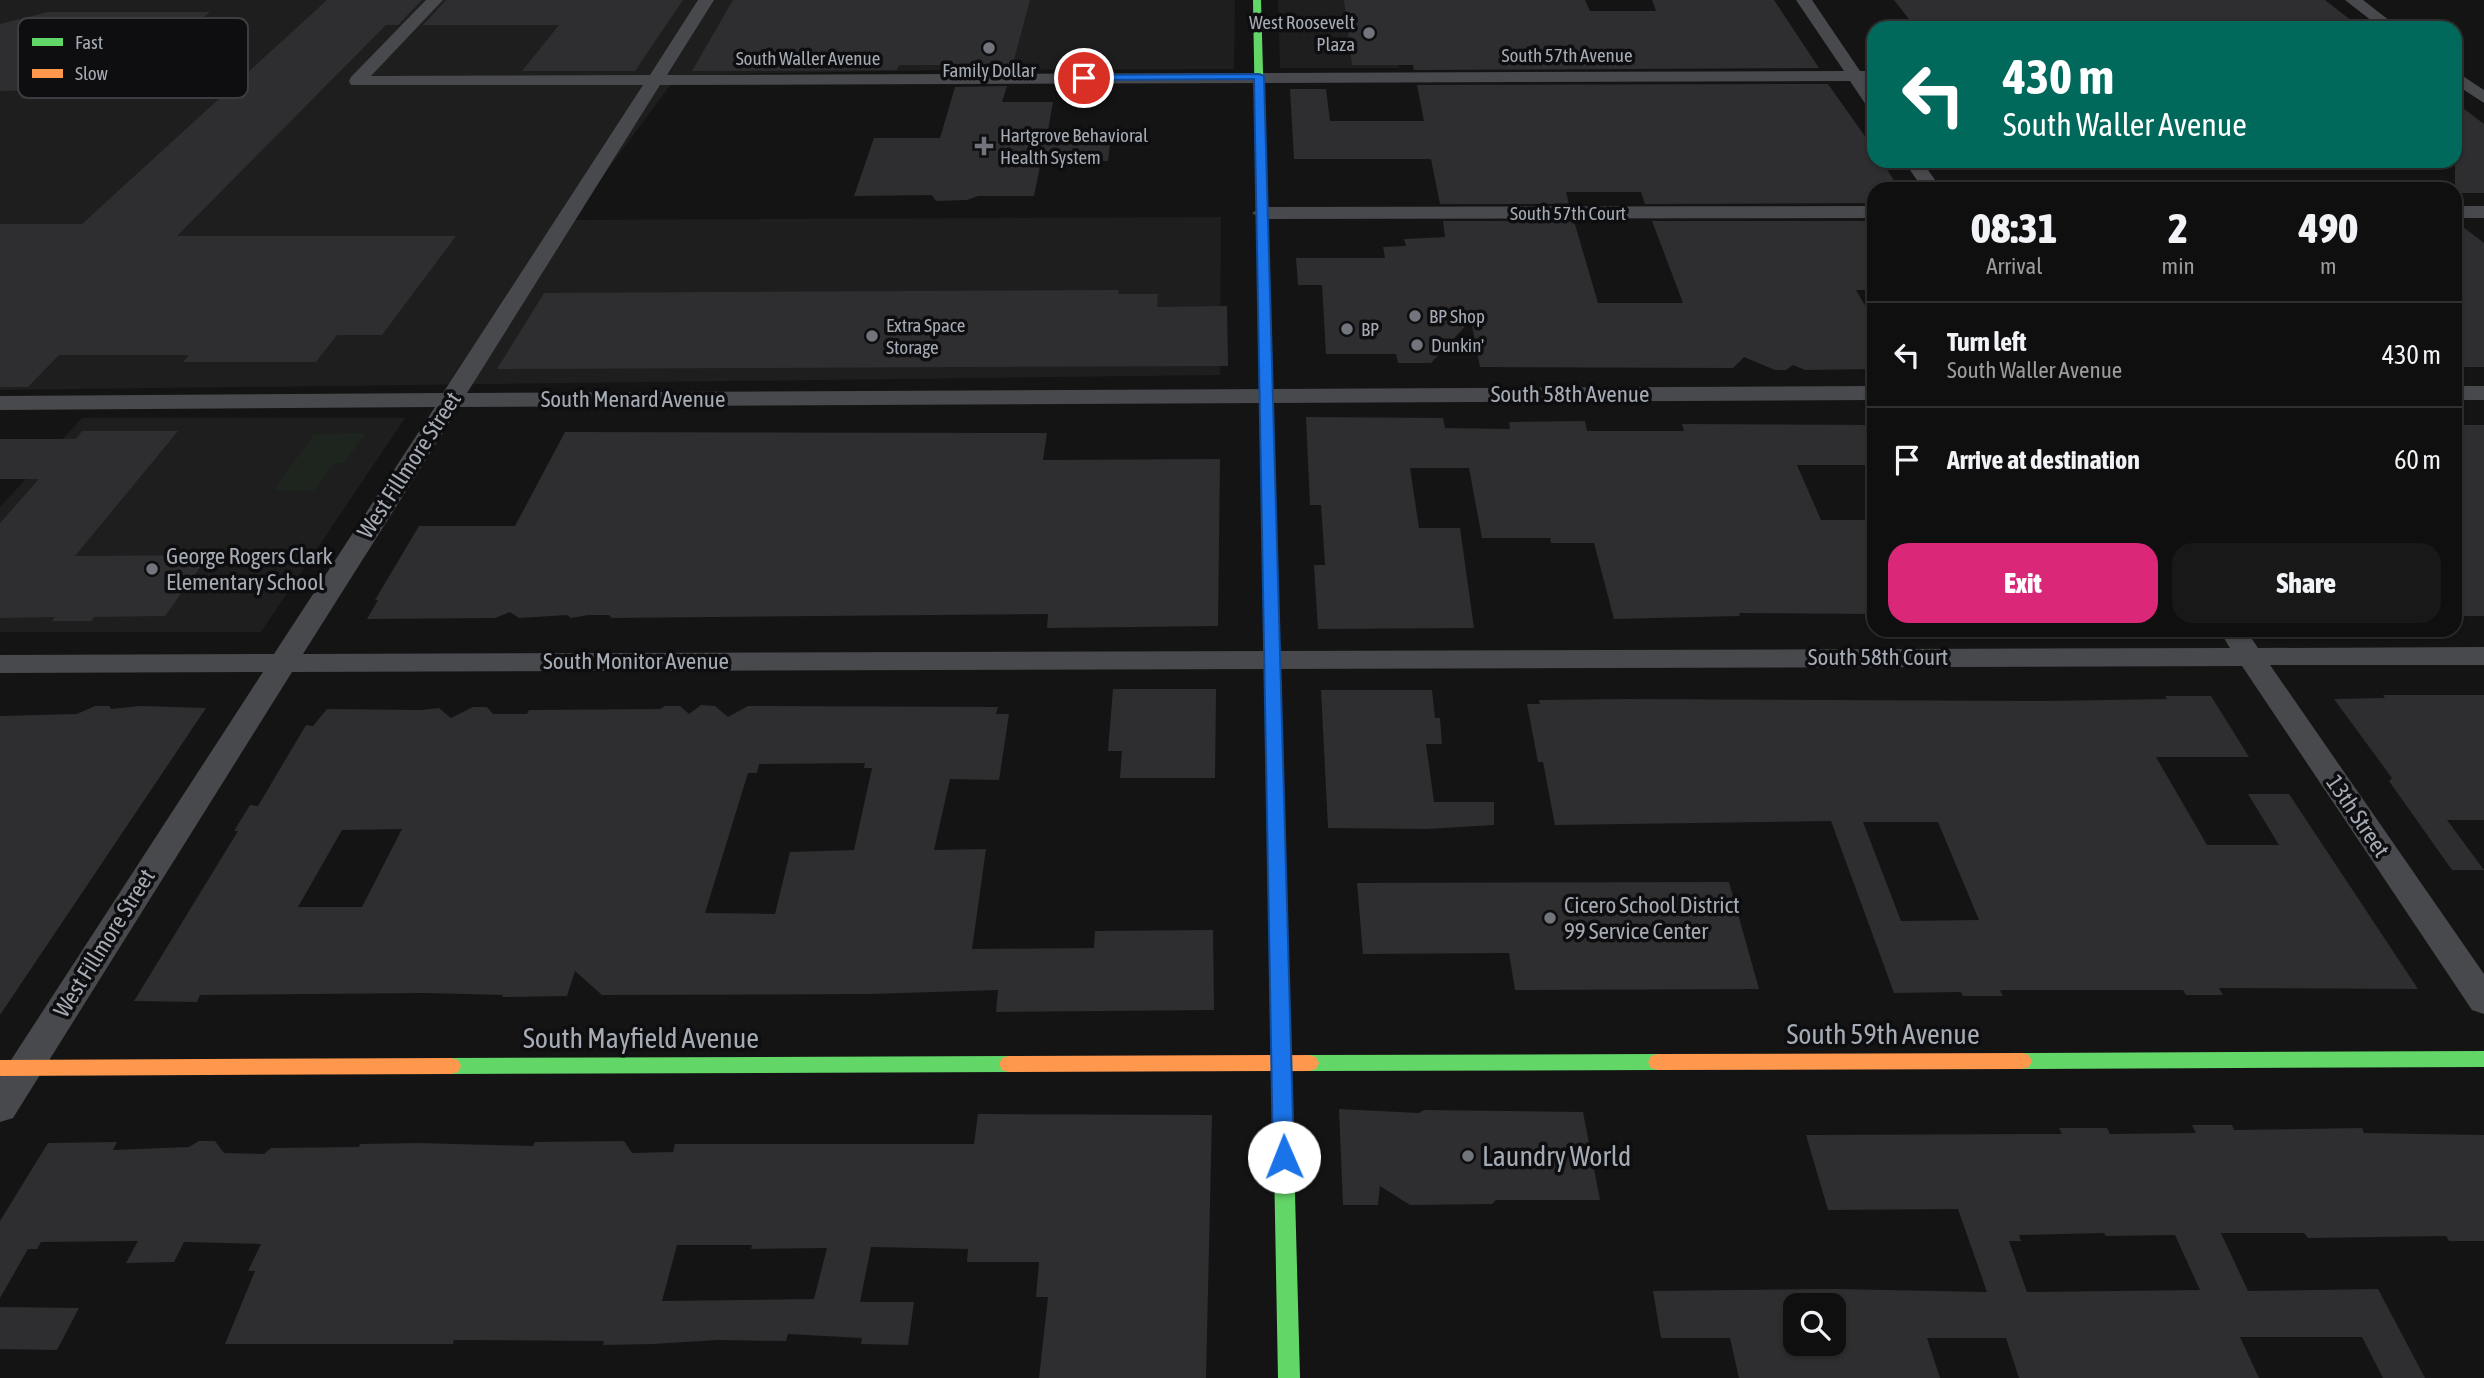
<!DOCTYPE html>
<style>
body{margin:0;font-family:"Asap Condensed",sans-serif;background:#181818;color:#f1f3f6;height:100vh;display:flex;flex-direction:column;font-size:26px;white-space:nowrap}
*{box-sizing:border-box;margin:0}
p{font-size:23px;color:#9b9c9e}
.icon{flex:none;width:38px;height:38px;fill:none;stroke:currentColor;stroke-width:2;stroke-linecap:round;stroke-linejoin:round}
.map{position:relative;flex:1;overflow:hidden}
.side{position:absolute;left:1867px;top:182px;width:595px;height:455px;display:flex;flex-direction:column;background:#0f0f0f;border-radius:21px;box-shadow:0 2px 5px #0004,0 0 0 2px #2f2f2f}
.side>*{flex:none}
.guide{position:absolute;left:1867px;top:21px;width:595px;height:147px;border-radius:21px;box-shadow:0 2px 5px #0004,0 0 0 2px #2f2f2f;background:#00695c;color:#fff;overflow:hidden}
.buttons{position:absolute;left:1783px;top:1293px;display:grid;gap:14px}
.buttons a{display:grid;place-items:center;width:63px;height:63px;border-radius:14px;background:#0f0f0f;box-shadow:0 2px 5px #0004,0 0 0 2px #2f2f2f;font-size:35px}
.pin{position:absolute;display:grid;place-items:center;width:60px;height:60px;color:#fff;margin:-30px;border:4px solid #fff;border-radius:50%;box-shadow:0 2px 7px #0007}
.me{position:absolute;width:77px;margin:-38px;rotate:359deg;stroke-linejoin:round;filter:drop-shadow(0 0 5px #0008)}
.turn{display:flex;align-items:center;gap:24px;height:147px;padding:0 21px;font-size:32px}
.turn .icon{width:91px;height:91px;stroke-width:2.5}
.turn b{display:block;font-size:49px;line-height:60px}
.eta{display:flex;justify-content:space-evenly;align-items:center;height:119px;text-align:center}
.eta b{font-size:42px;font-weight:800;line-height:49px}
.action{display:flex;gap:14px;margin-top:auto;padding:14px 21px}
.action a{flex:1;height:80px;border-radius:21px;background:#db2777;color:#fff;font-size:28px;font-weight:800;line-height:80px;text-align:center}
.action a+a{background:#181818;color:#f1f3f6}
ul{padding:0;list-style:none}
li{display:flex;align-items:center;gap:21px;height:105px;padding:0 21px;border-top:2px solid #2f2f2f}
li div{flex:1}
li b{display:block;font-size:26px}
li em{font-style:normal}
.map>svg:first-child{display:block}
.built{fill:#1e1e1f}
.green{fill:#1e241e}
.building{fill:#2e2e30;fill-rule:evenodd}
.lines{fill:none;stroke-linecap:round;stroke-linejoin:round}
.street{fill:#48494c;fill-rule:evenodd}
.fast{fill:#63d668;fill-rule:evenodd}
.slow{fill:#ff974d;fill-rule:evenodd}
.route{fill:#1a73e8;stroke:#114b97;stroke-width:2}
.poi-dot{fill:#72767c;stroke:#0e0e10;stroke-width:2.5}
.labels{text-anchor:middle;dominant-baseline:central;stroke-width:7;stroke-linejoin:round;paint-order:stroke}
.far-poi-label{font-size:19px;fill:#a5abb4;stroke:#0e0e10;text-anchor:start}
.far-street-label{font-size:19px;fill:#a5abb4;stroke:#0e0e10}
.street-label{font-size:23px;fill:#a5abb4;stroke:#0e0e10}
.poi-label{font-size:23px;fill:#a5abb4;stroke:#0e0e10;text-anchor:start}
.near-street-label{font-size:28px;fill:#a5abb4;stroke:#0e0e10}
.near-poi-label{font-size:28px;fill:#a5abb4;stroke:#0e0e10;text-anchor:start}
.key{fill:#0e0e10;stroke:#3b3d41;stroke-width:2}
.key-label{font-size:19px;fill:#a5abb4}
</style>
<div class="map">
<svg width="2484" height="1378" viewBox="0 0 2484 1378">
<rect width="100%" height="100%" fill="#141414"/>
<g class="built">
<polygon points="0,0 1235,0 1234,69 940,70 678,75 570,220 1221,217 1220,375 0,390"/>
<polygon points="1278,0 1388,0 1399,68 1280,68"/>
<polygon points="82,418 405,418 261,632 0,632 0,507"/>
</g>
<polygon class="green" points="366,433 344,463 334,463 314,491 274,490 314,434"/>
<g class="building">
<polygon points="327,0 422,0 398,25 386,25 177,236 456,236 382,335 337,335 316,362 183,362 189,355 59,355 28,387 0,387 0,224 82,224"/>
<polygon points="446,0 683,0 635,71 522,71 559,25 423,25"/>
<polygon points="733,0 1030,0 1011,71 960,71 962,65 899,65 897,70 692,71"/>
<polygon points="1344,0 1585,0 1590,11 1656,11 1652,0 1774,0 1819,68 1414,70 1413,65 1352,65"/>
<polygon points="1894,0 2325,0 2361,28 1916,28"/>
<polygon points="48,12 210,12 145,71 73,71 49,90 0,91 0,24"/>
<polygon points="1828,84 1874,149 1874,161 1882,161 1899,189 1874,189 1874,203 1645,204 1641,192 1566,192 1569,204 1440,204 1431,159 1294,159 1290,89 1326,89 1330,121 1424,121 1417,85"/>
<polygon points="1007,86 1002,102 1053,102 1047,136 1111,136 1108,161 1041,161 1034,196 978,196 967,200 936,201 932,195 854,196 874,138 940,138 955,87"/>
<polygon points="2455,102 2484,124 2484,193 2455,193"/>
<polygon points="1443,221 1574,221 1598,303 1683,303 1652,221 1874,221 1874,290 1856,290 1874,321 1874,369 1805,370 1793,365 1786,370 1775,370 1744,357 1733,368 1480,367 1471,320 1431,363 1398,363 1396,354 1326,354 1322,285 1298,285 1296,258 1385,258 1383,247 1406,246 1404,239 1445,237"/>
<polygon points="2455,221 2484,243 2484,367 2455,367"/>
<polygon points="1119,290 1118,294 1158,294 1157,307 1227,306 1228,366 497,369 544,293"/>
<polygon points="1306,417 1443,418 1445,428 1510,429 1509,422 1585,421 1587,431 1684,431 1682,424 1874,425 1874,465 1797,465 1821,520 1874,520 1874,614 1739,613 1740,616 1614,619 1594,543 1551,543 1550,538 1482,538 1469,468 1410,468 1419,528 1460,528 1474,628 1318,629 1314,565 1325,565 1321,505 1310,505"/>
<rect x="2455" y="425" width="29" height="191"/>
<polygon points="82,431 178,431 75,556 209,555 165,616 94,617 91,621 52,621 55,617 0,618 0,523 39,479 0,479 0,439 76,439"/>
<polygon points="565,432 1047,433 1043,460 1220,459 1218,626 1047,628 1048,614 612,618 609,615 588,615 571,618 567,615 519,618 510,612 495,618 367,619 378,600 375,600 419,526 515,526"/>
<polygon points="1113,689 1216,689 1215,778 1120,778 1122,751 1108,751"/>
<polygon points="1321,690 1432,690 1435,718 1440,718 1442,744 1426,744 1434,802 1494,802 1494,825 1426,829 1328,828"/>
<polygon points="2383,695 2484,695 2484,820 2447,820 2484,870 2452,870 2389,781 2392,778 2334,699 2385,698"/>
<path d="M2165 696H2211L2249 757H2156L2207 845H2279L2248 794H2289L2418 989 2219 988 2223 995H2186L2183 990H2000L2003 996H1963L1961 992 1894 993 1831 821 1555 825 1543 762H1538L1527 704H1540L1539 700 1626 699 2045 701 2167 699ZM1863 822H1938L1979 920 1901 921Z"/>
<path d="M701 705 715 706 728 717 748 706 998 707 996 714H1009L999 780 950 779 934 850 986 849 972 949 1094 948 1095 931 1213 930 1214 1010 996 1012 998 990 870 994 602 995 575 971 567 996 502 997 503 995 426 993 200 995 197 1002 134 1001 238 831H234L250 805 258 806 306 725 313 726 327 709 421 710 439 708 451 718 473 707H487L493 714H527L529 710 660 709 665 706H680L689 714ZM865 763 864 768H872L854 850 790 852 775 914 705 913 748 773H757L759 764ZM402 829 362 907H298L342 830Z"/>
<polygon points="95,706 109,706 111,709 140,706 206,708 0,1015 0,716 77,714"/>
<polygon points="1729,882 1759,989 1515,990 1509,953 1363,954 1357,883"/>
<polygon points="1339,1109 1419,1113 1424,1110 1583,1112 1600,1200 1496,1200 1492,1204 1410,1205 1380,1186 1378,1205 1343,1205"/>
<path d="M978 1114 1212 1115 1206 1378H1039L1048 1297H1036L1039 1262H967L968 1249 871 1247 860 1302H914L908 1345 861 1344 862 1338 788 1334 786 1341 718 1340 652 1344 603 1345 604 1341 454 1340 453 1344H225L255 1271H248L261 1244 184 1242 174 1262 126 1263 138 1241 41 1242 37 1249H28L0 1298V1221L48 1143 117 1142 113 1150 189 1147 199 1141H215L224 1153 264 1154 271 1148 359 1147 360 1144 419 1143 533 1146 535 1142 624 1141 632 1153 673 1152 675 1144H974ZM677 1245H752L751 1249 827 1248 814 1299 662 1301Z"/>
<path d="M2192 1125H2232L2234 1130 2362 1128 2364 1133 2484 1135V1241H2449L2446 1236 2308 1238 2304 1233H2221L2248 1291 2378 1289 2425 1378H2383L2362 1337H2240L2259 1378H2019L2006 1338H1927L1940 1378H1739L1730 1338H1661L1653 1291 1834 1289 1987 1292 1958 1209 1828 1210 1806 1135 2062 1134 2059 1128H2107L2110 1134 2196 1133ZM2104 1233 2106 1236 2175 1235 2200 1290 2027 1292 2009 1241H2021L2019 1235ZM1796 1306H1834V1344H1796Z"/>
<polygon points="0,1307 79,1308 57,1350 0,1349"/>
</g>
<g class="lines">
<g class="street">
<polygon points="426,0 443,0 371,76 650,75 698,0 714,0 667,75 1844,71 1796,0 1812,0 1860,71 1874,71 1874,81 1867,81 1874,92 1874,109 1868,108 1850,81 660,85 467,393 1874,386 1874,400 459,407 303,654 2230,648 2219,630 2246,630 2258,648 2484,647 2484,665 2270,665 2484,974 2484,1014 2472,1010 2242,666 292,672 13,1118 0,1122 0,1077 263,672 0,673 0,655 274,654 435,407 0,410 0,396 443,393 643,85 351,85 349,81 351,77"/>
<polygon points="2345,0 2363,0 2399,28 2381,28"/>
<polygon points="2455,71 2484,90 2484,103 2455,84"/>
<polygon points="1904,161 1922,161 1941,189 1923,189"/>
<polygon points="1874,206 1874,218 1262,219 1252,213 1262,207"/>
<rect x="2455" y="206" width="29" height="12"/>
<rect x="2455" y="386" width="29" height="14"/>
</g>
<g class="fast">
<polygon points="1253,0 1261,0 1271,354 1265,358 1259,354"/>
<polygon points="1273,675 1281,680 1300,1378 1278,1378 1265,680"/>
<polygon points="2484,1051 2484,1067 2022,1069 2015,1067 2012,1061 2015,1055 2022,1053"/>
<polygon points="1658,1054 1665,1056 1668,1062 1665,1068 1658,1070 1309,1071 1302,1069 1299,1063 1302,1057 1309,1055"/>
<polygon points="1009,1056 1016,1058 1019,1064 1016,1070 1009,1072 451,1074 444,1072 441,1066 444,1060 451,1058"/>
</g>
<g class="slow">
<polygon points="1265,350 1271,354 1281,680 1273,685 1265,680 1259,354"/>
<polygon points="2022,1053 2029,1055 2032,1061 2029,1067 2022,1069 1658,1070 1651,1068 1648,1062 1651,1056 1658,1054"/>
<polygon points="1309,1055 1316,1057 1319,1063 1316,1069 1309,1071 1009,1072 1002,1070 999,1064 1002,1058 1009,1056"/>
<polygon points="451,1058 458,1060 461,1066 458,1072 451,1074 0,1076 0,1060"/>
</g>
</g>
<polygon class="route" points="1259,74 1264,76 1294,1157 1291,1164 1284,1166 1276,1164 1273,1157 1254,79 1084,80 1079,78 1084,75"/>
<g class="poi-dot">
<circle cx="1369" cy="33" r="7"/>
<circle cx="989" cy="48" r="7"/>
<path d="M980.5 135.5h7v7h7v7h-7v7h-7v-7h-7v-7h7z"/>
<circle cx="1415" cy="316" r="7"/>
<circle cx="1347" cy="329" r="7"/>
<circle cx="872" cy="336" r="7"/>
<circle cx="1417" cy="345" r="7"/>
<circle cx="152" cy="569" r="7"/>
<circle cx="1550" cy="918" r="7"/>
<circle cx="1468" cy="1156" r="7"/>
</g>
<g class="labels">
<g class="far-poi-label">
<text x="1355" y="22" text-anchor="end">West Roosevelt<tspan x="1355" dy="22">Plaza</tspan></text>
<text x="989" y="70" text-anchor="middle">Family Dollar</text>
<text x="1000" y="135">Hartgrove Behavioral<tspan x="1000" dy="22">Health System</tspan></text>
<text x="1429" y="316">BP Shop</text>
<text x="886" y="325">Extra Space<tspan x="886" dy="22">Storage</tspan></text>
<text x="1361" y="329">BP</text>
<text x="1431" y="345">Dunkin'</text>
</g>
<g class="far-street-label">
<text x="1567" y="55">South 57th Avenue</text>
<text x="808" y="58">South Waller Avenue</text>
<text x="1568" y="213">South 57th Court</text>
</g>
<g class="street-label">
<text x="1570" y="394">South 58th Avenue</text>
<text x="633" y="399">South Menard Avenue</text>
<text transform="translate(409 465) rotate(-57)">West Fillmore Street</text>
<text x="1878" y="657">South 58th Court</text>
<text x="636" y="661">South Monitor Avenue</text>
<text transform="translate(2358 816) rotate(56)">13th Street</text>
<text transform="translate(104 943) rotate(-58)">West Fillmore Street</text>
</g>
<g class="poi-label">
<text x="166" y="556">George Rogers Clark<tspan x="166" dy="26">Elementary School</tspan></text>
<text x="1564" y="905">Cicero School District<tspan x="1564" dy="26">99 Service Center</tspan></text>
</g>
<g class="near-street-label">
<text x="1883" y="1034">South 59th Avenue</text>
<text x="641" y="1038">South Mayfield Avenue</text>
</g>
<g class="near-poi-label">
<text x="1482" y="1156">Laundry World</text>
</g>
</g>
<rect x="18" y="18" width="230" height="80" rx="10" class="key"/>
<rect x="32" y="38" width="31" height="8" fill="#63d668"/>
<rect x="32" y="69" width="31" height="9" fill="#ff974d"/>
<g class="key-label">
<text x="75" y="49">Fast</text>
<text x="75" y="80">Slow</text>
</g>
</svg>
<div class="buttons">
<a><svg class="icon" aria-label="search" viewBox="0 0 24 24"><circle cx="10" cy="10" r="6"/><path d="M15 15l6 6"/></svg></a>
</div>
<div class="pin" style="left:1084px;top:78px;background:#d93025"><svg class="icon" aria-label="arrive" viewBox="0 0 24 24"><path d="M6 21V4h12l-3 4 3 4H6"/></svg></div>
<svg class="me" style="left:1284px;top:1157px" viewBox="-20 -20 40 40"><circle r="19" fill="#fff"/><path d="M0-13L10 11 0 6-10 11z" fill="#1a73e8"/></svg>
<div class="guide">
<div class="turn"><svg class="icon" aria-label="left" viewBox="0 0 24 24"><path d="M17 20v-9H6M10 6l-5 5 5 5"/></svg><div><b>430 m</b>South Waller Avenue</div></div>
</div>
<section class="side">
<div class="eta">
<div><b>08:31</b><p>Arrival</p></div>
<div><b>2</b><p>min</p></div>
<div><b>490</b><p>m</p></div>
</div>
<ul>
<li><svg class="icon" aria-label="left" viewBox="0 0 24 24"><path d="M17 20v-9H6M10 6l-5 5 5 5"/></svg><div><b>Turn left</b><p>South Waller Avenue</p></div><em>430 m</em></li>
<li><svg class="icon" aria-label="arrive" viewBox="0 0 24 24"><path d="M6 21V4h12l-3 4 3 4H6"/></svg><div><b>Arrive at destination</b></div><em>60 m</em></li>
</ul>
<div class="action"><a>Exit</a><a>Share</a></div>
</section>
</div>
